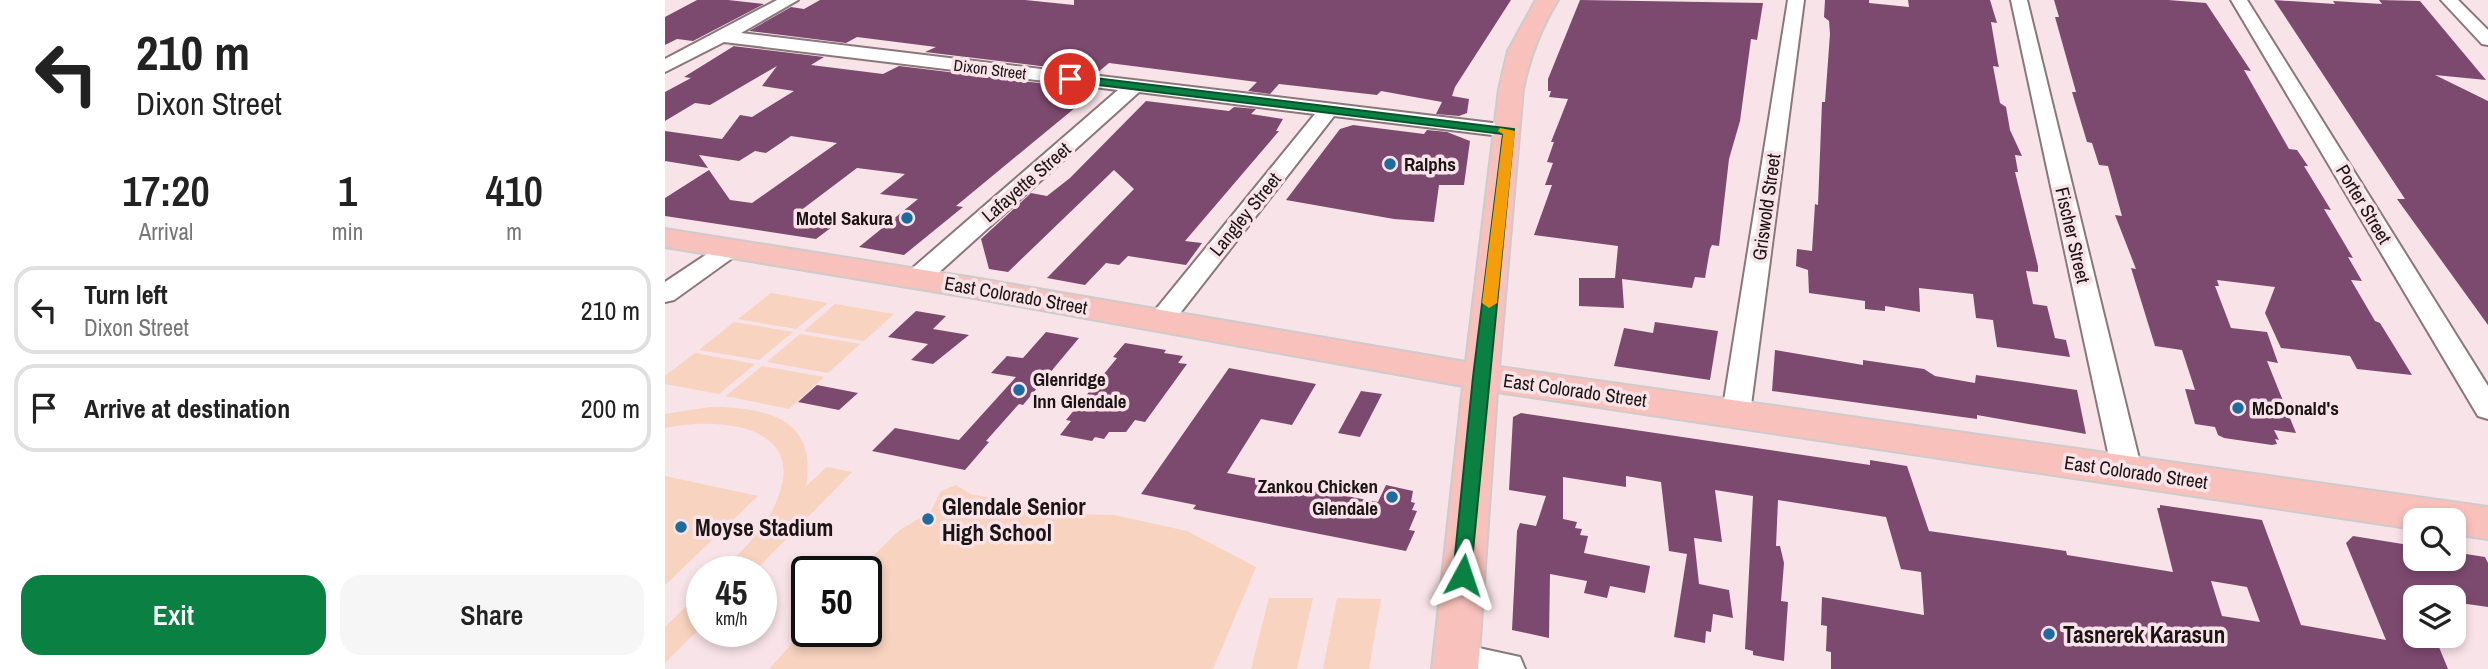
<!DOCTYPE html>
<style>
body{margin:0;font-family:"Archivo Narrow",sans-serif;background:#f6f6f6;color:#222;height:100vh;display:flex;flex-direction:column;font-size:26px;white-space:nowrap}
*{box-sizing:border-box;margin:0}
p{font-size:23px;color:#767676}
.icon{flex:none;width:38px;height:38px;fill:none;stroke:currentColor;stroke-width:2;stroke-linecap:round;stroke-linejoin:round}
.map{position:relative;flex:1;overflow:hidden}
.side{display:flex;flex-direction:column;background:#fff;width:665px}
.side>*{flex:none}
.guide{background:#fff;color:#222;overflow:hidden}
.fabs{position:absolute;left:1738px;top:508px;display:grid;gap:14px}
.fabs a{display:grid;place-items:center;width:63px;height:63px;border-radius:14px;background:#fff;box-shadow:0 4px 10px #0003;font-size:35px}
.speed{position:absolute;left:21px;top:556px;display:flex;gap:14px;font-size:35px;font-weight:700;text-align:center}
.speed>*{display:grid;place-content:center;width:91px;height:91px;border-radius:50%;background:#fff;box-shadow:0 4px 10px #0003;line-height:1}
.speed small{font-size:18px;font-weight:400}
.speed .limit{border:4px solid #111;border-radius:10px;background:#fff;color:#111}
.pin{position:absolute;display:grid;place-items:center;width:60px;height:60px;color:#fff;margin:-30px;border:4px solid #fff;border-radius:50%;box-shadow:0 2px 7px #0007}
.me{position:absolute;width:77px;margin:-38px;rotate:5deg;stroke-linejoin:round;filter:drop-shadow(0 0 5px #0008)}
.turn{display:flex;align-items:center;gap:24px;height:147px;padding:0 21px;font-size:32px}
.turn .icon{width:91px;height:91px;stroke-width:2.5}
.turn b{display:block;font-size:49px;line-height:60px}
.eta{display:flex;justify-content:space-evenly;align-items:center;height:119px;text-align:center}
.eta b{font-size:42px;font-weight:600;line-height:49px}
.action{display:flex;gap:14px;margin-top:auto;padding:14px 21px}
.action a{flex:1;height:80px;border-radius:21px;background:#0b8043;color:#fff;font-size:28px;font-weight:600;line-height:80px;text-align:center}
.action a+a{background:#f6f6f6;color:#222}
ul{padding:0;list-style:none}
li{display:flex;align-items:center;gap:21px;height:88px;margin:0 14px 10px;padding:0 7px;border:4px solid #e0e0e0;border-radius:21px}
li div{flex:1}
li b{display:block;font-size:26px}
li em{font-style:normal}
main{display:flex;flex:1;min-height:0}
.map>svg:first-child{display:block}
.green{fill:#f8d3bf}
.building{fill:#7d4a6f;fill-rule:evenodd}
.lines{fill:none;stroke-linecap:round;stroke-linejoin:round}
.minor-casing{stroke:#8a777c;stroke-width:4}
.major-casing{stroke:#cdcbcc;stroke-width:4}
.minor{fill:#fff;fill-rule:evenodd}
.major{fill:#f9c1bc;fill-rule:evenodd}
.route{fill:#0b8043;stroke:#07532c;stroke-width:2}
.slow{fill:#f59e0b}
.poi-dot{fill:#206b9e;stroke:#f8e3e8;stroke-width:2.5}
.labels{text-anchor:middle;dominant-baseline:central;stroke-width:7;stroke-linejoin:round;paint-order:stroke}
.far-street-label{font-size:16px;fill:#1b1315;stroke:#f8e3e8}
.poi-label{font-size:19px;font-weight:bold;fill:#1b1315;stroke:#f8e3e8;text-anchor:start}
.street-label{font-size:19px;fill:#1b1315;stroke:#f8e3e8}
.near-poi-label{font-size:23px;font-weight:bold;fill:#1b1315;stroke:#f8e3e8;text-anchor:start}
</style>
<main>
<section class="side">
<div class="guide">
<div class="turn"><svg class="icon" aria-label="left" viewBox="0 0 24 24"><path d="M17 20v-9H6M10 6l-5 5 5 5"/></svg><div><b>210 m</b>Dixon Street</div></div>
</div>
<div class="eta">
<div><b>17:20</b><p>Arrival</p></div>
<div><b>1</b><p>min</p></div>
<div><b>410</b><p>m</p></div>
</div>
<ul>
<li><svg class="icon" aria-label="left" viewBox="0 0 24 24"><path d="M17 20v-9H6M10 6l-5 5 5 5"/></svg><div><b>Turn left</b><p>Dixon Street</p></div><em>210 m</em></li>
<li><svg class="icon" aria-label="arrive" viewBox="0 0 24 24"><path d="M6 21V4h12l-3 4 3 4H6"/></svg><div><b>Arrive at destination</b></div><em>200 m</em></li>
</ul>
<div class="action"><a>Exit</a><a>Share</a></div>
</section>
<div class="map">
<svg width="1823" height="669" viewBox="0 0 1823 669">
<rect width="100%" height="100%" fill="#f8e3e8"/>
<g class="green">
<polygon points="106,293 163,303 131,329 73,319"/>
<polygon points="170,304 229,314 199,341 139,331"/>
<polygon points="69,322 128,332 94,360 34,350"/>
<polygon points="135,334 195,344 163,373 102,362"/>
<polygon points="30,353 90,364 54,394 0,384 0,376"/>
<polygon points="97,366 159,377 124,409 61,396"/>
<path d="M45 407C101 407 153 418 141 486L162 467 187 472 89 572H55C77 551 101 529 112 500 144 423 51 417 0 428V414Z"/>
<polygon points="0,476 93,496 0,585"/>
<polygon points="291,485 305,494 405,514 449,515 522,531 591,567 548,669 104,669 142,627 142,632 201,632 201,572 191,572 235,530 266,511 276,491"/>
<polygon points="37,591 37,626 0,663 0,627"/>
<polygon points="604,598 648,598 632,669 586,669"/>
<polygon points="672,598 716,599 704,669 658,669"/>
</g>
<g class="building">
<polygon points="32,0 63,0 99,4 28,41 12,39 0,45 0,17"/>
<polygon points="155,0 360,0 409,5 409,0 846,0 790,87 787,96 804,99 802,113 794,116 771,114 777,102 716,91 712,95 614,84 605,94 583,91 592,82 444,63 432,73 260,52 271,47 192,37 181,43 84,31 126,7 139,9"/>
<polygon points="915,0 1098,3 1092,40 1086,39 1075,121 1064,159 1054,246 1047,245 1045,249 1040,278 1030,277 1027,288 957,279 959,308 914,306 914,278 954,278 950,278 953,246 869,235 887,185 880,185 888,163 882,162 889,142 886,142 903,99 884,97 886,91 883,91 883,79"/>
<polygon points="1160,0 1204,0 1204,3 1244,7 1243,0 1325,0 1332,23 1326,22 1333,63 1334,67 1328,66 1335,103 1341,107 1345,130 1357,156 1350,155 1353,172 1350,172 1373,266 1373,272 1361,271 1368,304 1382,306 1390,338 1401,340 1405,357 1332,347 1328,320 1311,318 1308,294 1254,288 1255,312 1220,306 1220,311 1200,309 1200,301 1144,293 1143,270 1131,266 1132,249 1147,251 1150,204 1153,205 1157,102 1160,102 1165,34 1164,21 1159,17"/>
<polygon points="1389,0 1503,0 1541,3 1586,71 1579,70 1624,149 1632,150 1643,166 1639,166 1666,210 1659,209 1688,258 1683,257 1697,281 1686,280 1710,321 1715,323 1747,375 1692,369 1685,356 1616,348 1600,313 1610,287 1552,280 1554,286 1550,286 1566,328 1602,332 1613,363 1602,361 1631,433 1609,430 1614,440 1610,439 1612,444 1607,445 1559,438 1553,435 1550,427 1530,424 1520,389 1530,390 1517,350 1490,346 1466,268 1471,269 1450,215 1457,216 1443,166 1434,165 1427,143 1422,142 1407,92 1411,92 1390,17 1394,17"/>
<polygon points="1609,0 1670,4 1668,1 1717,4 1714,0 1755,1 1821,80 1770,75 1823,101 1823,325 1732,199 1740,199"/>
<polygon points="59,45 159,57 146,65 218,74 234,66 415,88 411,91 428,93 291,206 298,207 239,255 194,247 253,199 215,194 240,174 192,168 135,211 179,218 151,239 0,216 0,198 44,170 65,200 87,203 172,143 126,136 101,153 90,151 74,161 34,155 43,168 0,161 0,131 57,139 75,115 87,117 129,91 97,86 112,66 45,105 30,103 0,121 0,92 26,78 19,77 69,46"/>
<polygon points="481,101 564,111 569,107 591,109 586,114 618,119 611,131 614,131 520,241 537,243 521,265 463,256 454,265 441,263 420,285 382,278 469,189 449,170 343,272 324,269 316,239 366,193 382,196 405,178"/>
<polygon points="688,125 759,134 762,130 782,132 805,141 799,185 774,185 769,222 729,219 621,200 675,129"/>
<polygon points="251,311 281,316 268,329 304,335 268,364 246,360 263,344 223,337"/>
<polygon points="990,322 1053,331 1045,380 949,366 959,328 988,333"/>
<polygon points="381,332 414,338 358,405 354,404 321,441 324,442 300,470 207,451 230,428 294,440 351,377 326,373 342,356 358,358"/>
<polygon points="460,343 501,350 499,353 518,356 513,363 522,364 480,422 470,420 461,432 444,432 439,439 430,437 427,441 395,435 406,421 401,420 452,358 448,357"/>
<polygon points="1110,350 1198,365 1198,360 1259,369 1270,376 1310,383 1311,375 1412,390 1421,434 1312,415 1312,419 1107,391"/>
<polygon points="564,368 651,384 627,425 596,419 562,473 604,481 600,487 636,493 639,488 713,502 721,485 748,491 746,502 750,503 747,510 752,511 744,530 750,531 741,551 528,509 531,505 476,494"/>
<polygon points="152,385 193,393 174,410 133,402"/>
<polygon points="696,391 717,394 695,437 673,433"/>
<path d="M856 413 1205 465V460L1242 466 1264 531 1401 551 1402 555 1508 572 1492 508H1495V505L1597 520 1636 625 1721 640 1681 543 1688 536 1750 546V558H1788V552L1820 557 1823 563V607L1788 602V597H1750V635H1769L1783 669H1166V652L1161 651 1162 626 1156 625 1157 597 1259 615 1256 572 1236 569 1221 517 1113 500 1111 546H1115L1119 563 1116 601 1123 602 1119 661 1088 655V651L1080 649 1088 496 1050 490 1057 542 1029 538 1034 584 1064 590 1068 618 1048 614 1046 632 1041 631 1040 643 1009 637 1022 554 1004 551 996 482 961 476V487L898 477V519L912 522 910 528 917 529 915 535 923 536 919 553 985 566 980 593 945 586 942 598 919 593 922 581 885 574 884 638 847 630 852 531 855 523 871 526 881 496 844 490 848 417ZM1546 581 1582 587 1595 622 1557 616Z"/>
</g>
<g class="lines">
<g class="minor-casing">
<g id="minor">
<polygon points="112,0 133,0 76,33 844,125 854,131 844,137 669,116 505,326 496,329 487,326 483,320 487,314 650,114 474,92 261,284 243,284 240,278 243,272 453,90 59,42 0,72 0,59"/>
<polygon points="1123,0 1139,0 1085,413 1081,420 1071,424 1061,420 1057,413"/>
<polygon points="1346,0 1362,0 1477,471 1473,479 1462,483 1451,479 1447,471"/>
<polygon points="1566,0 1582,0 1823,386 1823,419 1813,416"/>
<polygon points="1776,0 1793,0 1823,30 1823,45 1817,44"/>
<polygon points="65,242 73,244 77,249 73,254 9,300 0,302 0,282 57,244"/>
<polygon points="791,643 855,657 860,669 778,669 773,659 778,647"/>
</g>
</g>
<g class="major-casing">
<path id="major" d="M871 0H893C875 29 865 56 858 89L834 367 1823 507V539L1788 534V520H1750V529L832 392 813 669H767L798 386 309 298 0 247V229L309 278 801 362 834 89 843 51Z"/>
</g>
<use href="#minor" class="minor"/>
<use href="#major" class="major"/>
</g>
<polygon class="route" points="405,75 849,129 805,582 798,584 791,582 788,575 808,377 838,134 401,81 401,76"/>
<polygon class="slow" points="835,128 850,131 832,303 824,308 817,303 838,134 833,131"/>
<g class="poi-dot">
<circle cx="725" cy="164" r="7"/>
<circle cx="242" cy="218" r="7"/>
<circle cx="354" cy="390" r="7"/>
<circle cx="1573" cy="408" r="7"/>
<circle cx="727" cy="497" r="7"/>
<circle cx="263" cy="519" r="7"/>
<circle cx="16" cy="527" r="7"/>
<circle cx="1384" cy="634" r="7"/>
</g>
<g class="labels">
<g class="far-street-label">
<text transform="translate(325 69) rotate(7)">Dixon Street</text>
</g>
<g class="poi-label">
<text x="739" y="164">Ralphs</text>
<text x="228" y="218" text-anchor="end">Motel Sakura</text>
<text x="368" y="379">Glenridge<tspan x="368" dy="22">Inn Glendale</tspan></text>
<text x="1587" y="408">McDonald's</text>
<text x="713" y="486" text-anchor="end">Zankou Chicken<tspan x="713" dy="22">Glendale</tspan></text>
</g>
<g class="street-label">
<text transform="translate(361 182) rotate(-41)">Lafayette Street</text>
<text transform="translate(1699 204) rotate(59)">Porter Street</text>
<text transform="translate(1101 207) rotate(-82)">Griswold Street</text>
<text transform="translate(580 214) rotate(-51)">Langley Street</text>
<text transform="translate(1408 235) rotate(77)">Fischer Street</text>
<text transform="translate(351 295) rotate(10)">East Colorado Street</text>
<text transform="translate(910 390) rotate(8)">East Colorado Street</text>
<text transform="translate(1471 472) rotate(8)">East Colorado Street</text>
</g>
<g class="near-poi-label">
<text x="277" y="506">Glendale Senior<tspan x="277" dy="26">High School</tspan></text>
<text x="30" y="527">Moyse Stadium</text>
<text x="1398" y="634">Tasnerek Karasun</text>
</g>
</g>
</svg>
<div class="fabs">
<a><svg class="icon" aria-label="search" viewBox="0 0 24 24"><circle cx="10" cy="10" r="6"/><path d="M15 15l6 6"/></svg></a>
<a><svg class="icon" aria-label="layers" viewBox="0 0 24 24"><path d="M12 4l9 5-9 5-9-5zM3 14l9 5 9-5"/></svg></a>
</div>
<div class="speed"><div>45<small>km/h</small></div><div class="limit">50</div></div>
<div class="pin" style="left:405px;top:79px;background:#d93025"><svg class="icon" aria-label="arrive" viewBox="0 0 24 24"><path d="M6 21V4h12l-3 4 3 4H6"/></svg></div>
<svg class="me" style="left:798px;top:575px" viewBox="-20 -20 40 40"><path d="M0-17L14 15 0 8-14 15z" fill="#0b8043" stroke="#fff" stroke-width="4"/></svg>
</div>
</main>
